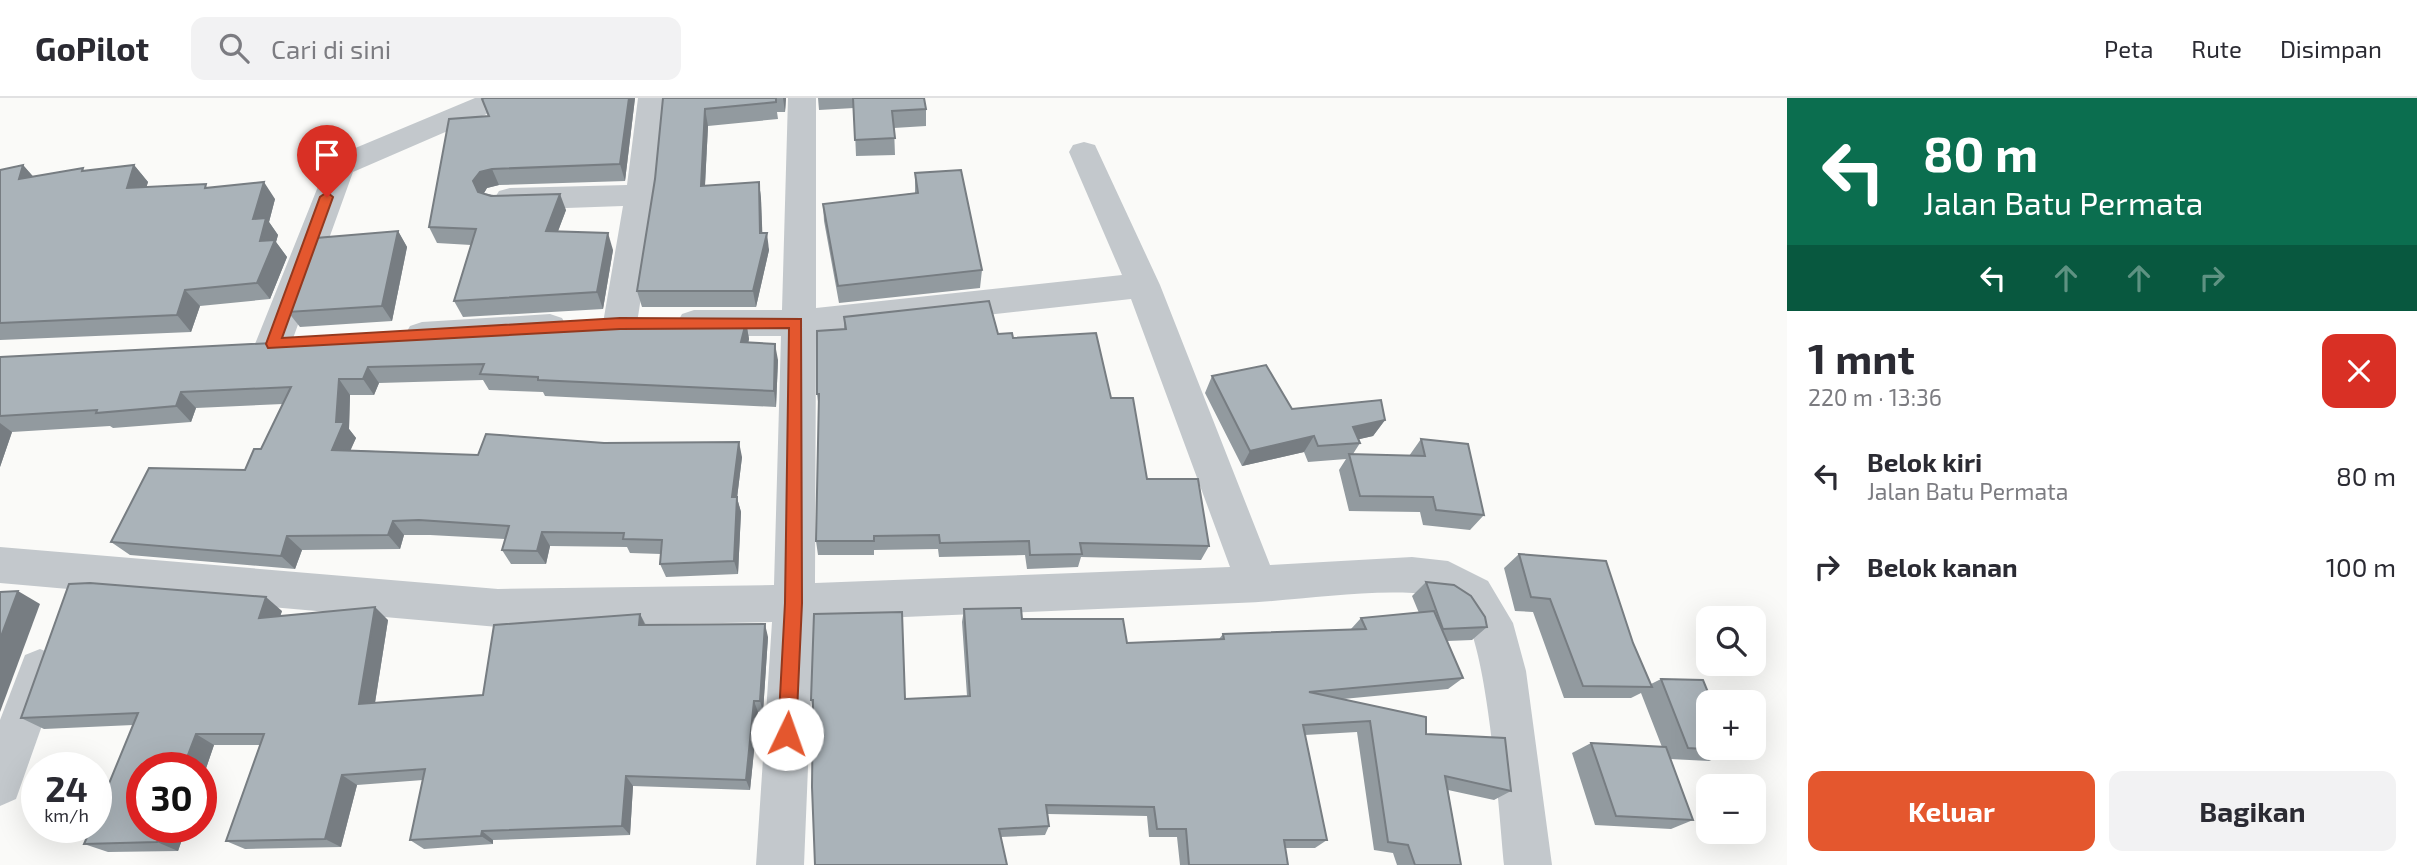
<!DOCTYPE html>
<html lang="id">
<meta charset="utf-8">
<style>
body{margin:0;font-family:"Exo 2",sans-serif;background:#f2f2f3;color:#2b2b33;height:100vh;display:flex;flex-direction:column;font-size:26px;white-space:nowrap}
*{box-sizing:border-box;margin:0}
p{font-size:23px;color:#7c7c81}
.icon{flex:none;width:38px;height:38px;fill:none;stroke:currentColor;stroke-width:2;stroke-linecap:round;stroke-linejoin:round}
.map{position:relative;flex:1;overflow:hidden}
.sheet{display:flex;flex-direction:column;background:#fff;width:630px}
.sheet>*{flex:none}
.guide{background:#0b6e4f;color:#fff;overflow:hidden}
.fabs{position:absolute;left:1696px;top:508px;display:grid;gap:14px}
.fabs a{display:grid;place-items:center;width:70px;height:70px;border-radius:14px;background:#fff;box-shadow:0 7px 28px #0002;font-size:35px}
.speed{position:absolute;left:21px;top:654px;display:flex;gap:14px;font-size:35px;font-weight:700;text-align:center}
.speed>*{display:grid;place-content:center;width:91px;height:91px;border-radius:50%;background:#fff;box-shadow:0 7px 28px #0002;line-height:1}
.speed small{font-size:18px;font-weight:400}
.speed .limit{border:10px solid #d22;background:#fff;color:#111}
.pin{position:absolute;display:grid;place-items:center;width:60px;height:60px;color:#fff;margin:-72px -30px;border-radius:50% 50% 50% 0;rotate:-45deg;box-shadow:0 0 7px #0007}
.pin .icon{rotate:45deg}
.me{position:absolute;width:77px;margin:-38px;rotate:3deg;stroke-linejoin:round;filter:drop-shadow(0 0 5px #0008)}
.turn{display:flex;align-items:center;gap:24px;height:147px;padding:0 21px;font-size:32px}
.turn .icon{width:91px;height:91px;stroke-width:2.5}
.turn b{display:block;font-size:49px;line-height:60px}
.lanes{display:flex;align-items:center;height:66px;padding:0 21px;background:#0003;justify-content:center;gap:35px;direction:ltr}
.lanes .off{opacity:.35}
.round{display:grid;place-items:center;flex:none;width:74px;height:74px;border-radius:14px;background:#f2f2f3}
.head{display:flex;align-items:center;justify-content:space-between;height:119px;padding:0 21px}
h1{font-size:42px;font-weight:700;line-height:52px}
.primary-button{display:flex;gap:14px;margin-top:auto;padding:14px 21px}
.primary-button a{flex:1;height:80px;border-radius:14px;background:#e4572e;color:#fff;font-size:28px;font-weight:700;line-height:80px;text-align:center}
.primary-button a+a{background:#f2f2f3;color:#2b2b33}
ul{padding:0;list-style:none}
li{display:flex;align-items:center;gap:21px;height:91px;padding:0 21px}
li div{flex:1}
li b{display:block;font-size:26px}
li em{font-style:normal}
header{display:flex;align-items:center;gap:42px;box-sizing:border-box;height:98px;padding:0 35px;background:#fff;border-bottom:2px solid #e1e1e2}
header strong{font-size:33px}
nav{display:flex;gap:38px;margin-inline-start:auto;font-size:24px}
.search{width:490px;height:63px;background:#f2f2f3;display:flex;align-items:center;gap:18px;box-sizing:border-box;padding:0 24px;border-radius:14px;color:#7c7c81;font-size:26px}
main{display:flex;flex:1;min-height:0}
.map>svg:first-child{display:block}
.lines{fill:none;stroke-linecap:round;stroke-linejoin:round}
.street{fill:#c3c8cc;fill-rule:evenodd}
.wall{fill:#929a9f}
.shaded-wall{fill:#777d82}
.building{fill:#aab3b9;stroke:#777d82;stroke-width:2}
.route{fill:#e4572e;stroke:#94391e;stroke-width:2}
</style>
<header>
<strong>GoPilot</strong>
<div class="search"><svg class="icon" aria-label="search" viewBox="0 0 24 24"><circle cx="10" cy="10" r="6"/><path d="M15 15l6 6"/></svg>Cari di sini</div>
<nav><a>Peta</a><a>Rute</a><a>Disimpan</a></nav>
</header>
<main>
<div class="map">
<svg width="1787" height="767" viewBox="0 0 1787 767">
<rect width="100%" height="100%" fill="#fafaf8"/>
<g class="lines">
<g class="street">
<polygon points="475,0 514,0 510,6 353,74 291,246 285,255 273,259 261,255 255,246 329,61"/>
<polygon points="638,0 666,0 657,97 637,225 632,234 620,238 608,234 603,225 623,108 510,112 499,109 494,101 499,93 510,90 627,87"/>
<path d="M788 0H816V210L1122 177 1069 54 1073 47 1084 44 1095 47 1160 187 1270 467 1412 459 1448 463 1488 483 1513 525 1526 573 1552 767H1504C1499 718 1488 536 1458 509 1445 498 1428 496 1413 495 1355 492 1296 503 1238 505 1097 511 955 517 814 523L804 767H756L772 524 498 529 0 485V449L498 491 774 487 781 238H694L682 234 677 225 682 216 694 212H782ZM1131 201 1230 469 815 485 816 236Z"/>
<polygon points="550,216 562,220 567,229 562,238 550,242 422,250 410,246 405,237 410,228 422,224"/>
<polygon points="40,551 55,557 62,571 16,701 0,708 0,622 25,557"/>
</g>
</g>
<g class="wall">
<polygon points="484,0 635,0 625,83 499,87 487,90 484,95 566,112 558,133 613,152 603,211 463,219 454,203 471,147 437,145 429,129 488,18 482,1"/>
<polygon points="663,0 786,0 785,14 777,14 778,21 708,28 705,88 759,84 761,101 762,135 769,152 756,209 642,209 637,193 655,81"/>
<polygon points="818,0 924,0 926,11 926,28 894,30 895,57 856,58 854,10 819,12"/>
<polygon points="23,67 33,79 134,67 148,84 146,89 209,89 275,101 269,124 278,137 276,144 287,159 270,201 200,208 191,234 0,242 0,72"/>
<polygon points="915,75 982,172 980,190 839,205 824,123 823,106 915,95"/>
<polygon points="398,133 407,149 392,223 300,229 288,214"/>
<polygon points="844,219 998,236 1013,240 1111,300 1147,381 1209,448 1201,462 1081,459 1078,469 1027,471 1025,457 939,459 938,451 874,452 874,457 818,457 816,443 819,311 817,296 844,231"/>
<polygon points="746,224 749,241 748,245 778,262 776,309 545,298 543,294 489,292 483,282 379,285 374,297 350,297 349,331 356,340 350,352 478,357 742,359 737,400 741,414 738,476 666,479 660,466 661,456 630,455 627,449 550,448 546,466 511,466 502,452 505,441 430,437 404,437 400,451 302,452 295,471 130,457 111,444 245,372 261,351 283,306 196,310 191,324 113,330 110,328 12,334 0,369 0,259"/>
<polygon points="1212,278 1292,311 1385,322 1373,338 1359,341 1360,345 1353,356 1409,358 1421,341 1484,417 1470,432 1423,427 1420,414 1349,413 1339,372 1346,361 1308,364 1304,354 1242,368 1205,295"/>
<polygon points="1519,456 1633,545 1651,586 1661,581 1732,653 1709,663 1670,661 1693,722 1671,731 1595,727 1572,655 1591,645 1662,649 1641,595 1631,600 1564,600 1533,514 1515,513 1504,470"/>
<polygon points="1426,484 1487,529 1472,542 1447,543 1463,580 1448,591 1343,601 1426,636 1511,693 1494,702 1448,692 1461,767 1397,767 1393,755 1374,752 1357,634 1305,637 1327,742 1315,750 1285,750 1288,767 1180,767 1177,739 1149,739 1147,718 1048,716 1049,728 1045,737 1001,739 813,613 811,602 905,601 967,598 962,524 964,511 1022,521 1127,545 1219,541 1223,536 1351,531 1361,520 1419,515 1412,498"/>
<polygon points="282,513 280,518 388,522 375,605 483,597 640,516 646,527 768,539 763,614 758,614 750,692 633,688 630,737 493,742 493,746 424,751 410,742 423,682 357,687 341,749 245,751 226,743 260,647 214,647 201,685 201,670 142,730 186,730 178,753 108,754 84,746 133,627 44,631 21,620"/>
</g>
<g class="shaded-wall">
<polygon points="629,0 635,0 625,83 620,66"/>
<polygon points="783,0 786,0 785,14"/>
<polygon points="705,11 708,28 704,105 701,88"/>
<polygon points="23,67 39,85 19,81"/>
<polygon points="134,67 148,84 141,108 127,90"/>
<polygon points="492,71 499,87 487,90 481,100 473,83 480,74"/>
<polygon points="264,84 275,101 269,124 278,137 276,144 287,159 270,201 257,185 260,143 253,121"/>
<polygon points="759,84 761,101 763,151 760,135"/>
<polygon points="560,96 566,112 552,149 546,133"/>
<polygon points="398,133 407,149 392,223 382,208"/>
<polygon points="608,135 613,152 603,211 597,194"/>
<polygon points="767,135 769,152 756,209 753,193"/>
<polygon points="185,192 200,208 191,234 177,217"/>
<polygon points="746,224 749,241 744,261 741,244"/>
<polygon points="775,246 778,262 776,309 774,293"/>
<polygon points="368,269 379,285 374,297 363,281"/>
<polygon points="339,281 350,297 349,331 356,340 344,367 332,352 336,324"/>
<polygon points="181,294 196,310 191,324 176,308"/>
<polygon points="1385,322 1373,338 1343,345 1353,329"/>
<polygon points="0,325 12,334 0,369"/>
<polygon points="1314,338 1304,354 1242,368 1250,353"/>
<polygon points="739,344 742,359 737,400 741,414 738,476 734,463 732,399"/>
<polygon points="393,423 404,437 400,451 388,437"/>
<polygon points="542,434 550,448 546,466 537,453"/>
<polygon points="287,438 302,452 295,471 281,458"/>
<polygon points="18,493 40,506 0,614 0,541"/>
<polygon points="266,499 282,513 275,533 259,520"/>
<polygon points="375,509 388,522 373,617 359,606"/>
<polygon points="640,516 646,529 639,527"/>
<polygon points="765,526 768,539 763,614 760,603"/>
<polygon points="754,603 758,614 750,692 746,682"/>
<polygon points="196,636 214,647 201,685 201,670 183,670"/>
<polygon points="342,677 357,687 341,749 325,741"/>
<polygon points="626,678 633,688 630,737 622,728"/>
<polygon points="162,730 186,730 178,753 157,744"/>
<polygon points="482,733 493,742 493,746 481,738"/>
</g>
<g class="building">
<polygon points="484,0 629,0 620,66 492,71 480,74 473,83 478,94 491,98 560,96 546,133 608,135 597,194 454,203 476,131 429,129 449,21 489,18 482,1"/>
<polygon points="663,0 776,0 776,4 705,11 701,88 759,84 760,135 767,135 753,193 637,193 655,81"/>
<polygon points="853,0 924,0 926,11 892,13 895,40 855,42"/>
<polygon points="23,67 19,81 83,70 82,73 134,67 127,90 206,86 205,90 264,84 253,121 266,120 260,143 275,142 257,185 185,192 177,217 0,225 0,72"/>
<polygon points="961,72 982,172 838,188 823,106 918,95 915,75"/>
<polygon points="398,133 382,208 288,214 316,140"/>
<polygon points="989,203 998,236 1012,235 1013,240 1096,235 1111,300 1133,300 1147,381 1198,381 1209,448 1080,445 1082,456 1030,457 1029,443 940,445 939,437 874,438 874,443 816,443 819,296 817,296 817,233 846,231 844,219"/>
<polygon points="614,224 746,224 741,244 775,246 774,293 538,282 538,279 480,276 484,266 368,269 363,281 339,281 336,324 344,324 332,352 478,357 486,336 604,345 739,344 732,399 737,399 734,463 660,466 662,442 623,441 624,435 542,434 537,453 502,452 509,428 419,422 393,423 388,437 287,438 281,458 111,444 149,370 245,372 254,351 261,351 291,289 181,294 176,308 96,315 97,312 0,318 0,259 330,242"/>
<polygon points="1266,267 1292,311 1381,302 1385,322 1353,329 1360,345 1318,348 1314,338 1250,353 1212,278"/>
<polygon points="1421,341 1468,346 1484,417 1436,412 1433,399 1360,398 1349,356 1425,358"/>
<polygon points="1519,456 1606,463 1633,545 1652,589 1583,588 1550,501 1531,499"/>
<polygon points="1426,484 1454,487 1471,498 1485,519 1487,529 1443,531"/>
<polygon points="90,485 266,499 259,520 375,509 359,606 483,597 494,527 640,516 639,527 765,526 760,603 754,603 746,682 626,678 622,728 482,733 481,738 410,742 425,671 342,677 325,741 226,743 264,636 196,636 183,670 142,670 142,730 162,730 157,744 84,746 91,730 96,730 96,717 138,615 21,620 69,486"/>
<polygon points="18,493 0,541 0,494"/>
<polygon points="1021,510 1022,521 1123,521 1127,545 1224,541 1223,536 1366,531 1361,520 1434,513 1463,580 1309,594 1426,619 1426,636 1505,640 1511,693 1445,678 1461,767 1415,767 1408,747 1388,744 1370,623 1303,627 1327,742 1284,742 1288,767 1189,767 1186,731 1157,731 1154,709 1046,707 1049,728 999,731 1007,767 815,767 812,689 813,602 811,602 814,516 902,514 905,601 970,598 964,511"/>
<polygon points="1661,581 1703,582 1712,604 1708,604 1708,649 1731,649 1732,653 1688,650"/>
<polygon points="1591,645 1666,649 1693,722 1616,718"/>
</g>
<polygon class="route" points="327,94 333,99 282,240 620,220 801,221 802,505 796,636 794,643 787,645 781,643 778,636 785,505 789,230 620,231 268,250 266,246 320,99"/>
</svg>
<div class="fabs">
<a><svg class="icon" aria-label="search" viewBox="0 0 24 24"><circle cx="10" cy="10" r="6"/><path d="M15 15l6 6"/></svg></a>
<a>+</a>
<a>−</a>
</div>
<div class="speed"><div>24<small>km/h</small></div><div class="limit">30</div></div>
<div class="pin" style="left:327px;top:99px;background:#d93025"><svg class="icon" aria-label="arrive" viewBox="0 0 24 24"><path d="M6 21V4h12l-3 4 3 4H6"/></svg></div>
<svg class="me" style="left:787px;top:636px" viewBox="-20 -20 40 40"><circle r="19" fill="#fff"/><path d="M0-13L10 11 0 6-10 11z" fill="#e4572e"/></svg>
</div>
<section class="sheet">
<div class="guide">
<div class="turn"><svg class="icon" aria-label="left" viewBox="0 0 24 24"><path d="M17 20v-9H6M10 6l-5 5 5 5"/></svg><div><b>80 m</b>Jalan Batu Permata</div></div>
<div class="lanes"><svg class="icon" aria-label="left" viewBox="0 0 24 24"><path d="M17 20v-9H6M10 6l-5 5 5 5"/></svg><svg class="icon off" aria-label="ahead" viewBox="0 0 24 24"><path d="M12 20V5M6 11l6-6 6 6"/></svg><svg class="icon off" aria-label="ahead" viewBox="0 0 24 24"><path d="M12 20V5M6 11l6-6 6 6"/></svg><svg class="icon off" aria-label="right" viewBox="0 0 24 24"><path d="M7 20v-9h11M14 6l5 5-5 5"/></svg></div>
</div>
<div class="head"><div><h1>1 mnt</h1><p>220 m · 13:36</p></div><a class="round" style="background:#d93025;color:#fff"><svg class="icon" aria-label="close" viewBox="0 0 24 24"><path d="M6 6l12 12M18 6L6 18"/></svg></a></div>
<ul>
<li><svg class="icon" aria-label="left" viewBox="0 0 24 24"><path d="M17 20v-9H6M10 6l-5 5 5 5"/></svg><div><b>Belok kiri</b><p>Jalan Batu Permata</p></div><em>80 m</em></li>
<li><svg class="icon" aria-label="right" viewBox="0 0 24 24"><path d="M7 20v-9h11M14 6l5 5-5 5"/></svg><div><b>Belok kanan</b></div><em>100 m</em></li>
</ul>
<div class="primary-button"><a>Keluar</a><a>Bagikan</a></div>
</section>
</main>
